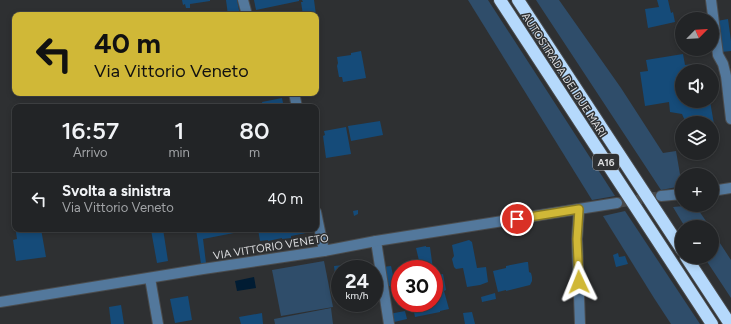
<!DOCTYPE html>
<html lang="it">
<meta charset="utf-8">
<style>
body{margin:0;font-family:Figtree,sans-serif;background:#2a2c2e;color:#f1f3f6;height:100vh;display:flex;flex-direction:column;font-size:15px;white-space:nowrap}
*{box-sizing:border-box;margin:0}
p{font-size:13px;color:#a2a4a7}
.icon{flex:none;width:22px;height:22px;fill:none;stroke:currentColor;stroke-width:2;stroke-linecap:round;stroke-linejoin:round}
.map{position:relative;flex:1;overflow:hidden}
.sheet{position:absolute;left:12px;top:104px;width:307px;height:128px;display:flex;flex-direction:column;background:#222426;border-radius:8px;box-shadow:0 2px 6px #0003,0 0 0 1px #3f4143}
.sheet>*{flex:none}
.hud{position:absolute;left:12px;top:12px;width:307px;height:84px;border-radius:8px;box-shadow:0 2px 6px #0003,0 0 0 1px #3f4143;background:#d0b837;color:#111;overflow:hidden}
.needle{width:26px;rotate:66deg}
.fabs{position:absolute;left:675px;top:12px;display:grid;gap:8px}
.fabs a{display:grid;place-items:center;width:44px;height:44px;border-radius:50%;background:#222426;box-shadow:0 2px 6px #0003,0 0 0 1px #3f4143;font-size:20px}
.speed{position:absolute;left:331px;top:260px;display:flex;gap:8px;font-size:20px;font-weight:700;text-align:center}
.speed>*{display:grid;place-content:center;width:52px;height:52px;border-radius:50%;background:#222426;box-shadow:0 2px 6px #0003,0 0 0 1px #3f4143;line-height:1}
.speed small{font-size:10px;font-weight:400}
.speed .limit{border:6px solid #d22;background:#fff;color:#111}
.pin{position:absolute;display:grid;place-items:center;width:34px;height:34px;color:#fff;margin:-17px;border:2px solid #fff;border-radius:50%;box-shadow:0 1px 4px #0007}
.me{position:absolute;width:44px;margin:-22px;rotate:358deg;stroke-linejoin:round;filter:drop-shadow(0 0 3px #0008)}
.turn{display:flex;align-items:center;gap:14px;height:84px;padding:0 16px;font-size:18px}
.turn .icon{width:52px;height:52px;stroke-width:2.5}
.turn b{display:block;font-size:28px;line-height:34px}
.eta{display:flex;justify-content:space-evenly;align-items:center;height:68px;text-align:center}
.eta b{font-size:24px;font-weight:600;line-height:28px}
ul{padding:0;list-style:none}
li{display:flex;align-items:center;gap:12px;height:52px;padding:0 16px;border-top:1px solid #3f4143}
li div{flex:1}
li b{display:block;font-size:15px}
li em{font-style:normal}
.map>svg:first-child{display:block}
.green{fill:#2f4d6a}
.water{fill:#011c33}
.building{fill:#154b79}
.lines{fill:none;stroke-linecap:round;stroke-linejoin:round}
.minor-tunnel{stroke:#484a4c;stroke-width:10;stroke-dasharray:10 5;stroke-linecap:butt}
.minor-casing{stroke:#4a4c4e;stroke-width:12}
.highway-casing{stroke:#4a4c4e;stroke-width:14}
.minor{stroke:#53789c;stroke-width:10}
.highway{stroke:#b5d9fc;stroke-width:12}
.route-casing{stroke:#877824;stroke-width:10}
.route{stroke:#d0b837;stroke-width:7}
.labels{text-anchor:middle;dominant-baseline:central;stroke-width:3;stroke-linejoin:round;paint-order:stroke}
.shield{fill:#2e3032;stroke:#a7a8aa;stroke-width:1}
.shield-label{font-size:10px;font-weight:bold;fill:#dbdcde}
.street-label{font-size:11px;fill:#dbdcde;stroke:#2e3032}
</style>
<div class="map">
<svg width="731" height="324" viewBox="0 0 731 324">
<rect width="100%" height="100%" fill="#2e3032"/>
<g class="green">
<polygon points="468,0 488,0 615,196 592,200"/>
<polygon points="536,0 559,0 621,88 663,153 676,151 682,186 661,190"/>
<polygon points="695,205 710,227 685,227 673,207"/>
<polygon points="625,211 700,324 671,324 654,298 603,216"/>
<polygon points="712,231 731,260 731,298 704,257 712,257"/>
<polygon points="324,261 333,307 281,316 272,270"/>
<polygon points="331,308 333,324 275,324 274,319"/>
</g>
<polygon class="water" points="254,277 256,288 237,291 235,281"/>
<g class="building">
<polygon points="182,0 210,0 210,1 190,4 190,8 186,8 185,4 183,5"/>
<polygon points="226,0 237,0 240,15 228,15"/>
<polygon points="254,0 299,0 299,1 256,10"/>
<polygon points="302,0 314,0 316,15 303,15 301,2 303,2"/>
<polygon points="657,0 668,0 671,13 673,12 675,22 648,28 645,9 659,7"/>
<polygon points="728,19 731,41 731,51 721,52 717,21"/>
<polygon points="316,20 317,20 318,29 316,30"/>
<polygon points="361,51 366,78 343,82 342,77 339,77 337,66 338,63 337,57 351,55 351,53"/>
<polygon points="683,54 685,65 693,64 694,67 701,67 702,71 682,71 682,101 710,101 715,130 712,131 712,123 686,123 682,114 670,112 669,102 645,106 640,72 648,71 646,60"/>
<polygon points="712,84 713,84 714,94 712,95"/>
<polygon points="282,98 283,103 284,103 285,107 263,107 262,102"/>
<polygon points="380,121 383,135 351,141 348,126"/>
<polygon points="346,127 351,154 326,158 323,136 325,135 324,131"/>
<polygon points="358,210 358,214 354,216 353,211"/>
<polygon points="37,229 41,229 46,257 16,261 13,240 17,239 16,232"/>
<polygon points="145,229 163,229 168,261 157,263 151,230 145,231"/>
<polygon points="196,229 249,229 249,230 203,239 206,263 201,264"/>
<polygon points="258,229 305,229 306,233 291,236 291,238 282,239 282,238 268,241 268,240 260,241"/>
<polygon points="469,240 472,242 477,268 486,267 488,282 480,285 467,287 463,268 456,269 454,267 452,259 454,256 452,245"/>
<polygon points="426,246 426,247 430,247 433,269 421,269 416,248"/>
<polygon points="618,253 619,257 625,256 628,264 616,267 613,255"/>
<polygon points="526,262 528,262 529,272 531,273 532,277 532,281 530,285 506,291 506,290 498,292 493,271 506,268 506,266"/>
<polygon points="364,263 365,269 340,269 340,300 336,300 334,283 336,282 334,266"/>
<polygon points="391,266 393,275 400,274 400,284 385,287 382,267"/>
<polygon points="443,274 446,290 444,291 449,309 440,311 440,312 415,317 413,307 427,305 427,303 434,303 434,276"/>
<polygon points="495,293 496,299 482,302 481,297"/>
<polygon points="188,296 192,320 175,323 170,299"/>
<polygon points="121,305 124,324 111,324 109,307"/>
<polygon points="405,311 407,319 390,323 389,314"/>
<polygon points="472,312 475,324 465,324 463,313"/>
<polygon points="262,313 263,324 241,324 239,317"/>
</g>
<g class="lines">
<polyline class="minor-tunnel" points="617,203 661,196"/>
<g class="minor-casing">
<g id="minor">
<polyline points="243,0 247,15"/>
<polyline points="711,0 718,55 723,64 726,76 731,119"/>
<polyline points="294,93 297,107"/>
<polyline points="712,191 731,188"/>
<polyline points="661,196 682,194"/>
<polyline points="579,209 577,239 580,324"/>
<polyline points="316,212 324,251"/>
<polyline points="376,241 389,324"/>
<polyline points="150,278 158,324"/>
<polyline points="0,302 203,269 324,251 376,241 617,203"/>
</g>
</g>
<g class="highway-casing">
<g id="highway">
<polyline points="500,0 712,324"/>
<polyline points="518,0 682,250"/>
<polyline points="686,257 730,324"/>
</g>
</g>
<use href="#minor" class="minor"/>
<use href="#highway" class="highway"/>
</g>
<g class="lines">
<g class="route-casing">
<polyline id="route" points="517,219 579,209 577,239 579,282"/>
</g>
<use href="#route" class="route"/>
</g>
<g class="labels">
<rect class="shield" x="593" y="154" width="26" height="16" rx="3"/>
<g class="shield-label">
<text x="606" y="162">A16</text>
</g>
<g class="street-label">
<text transform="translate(564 75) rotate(57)">AUTOSTRADA DEI DUE MARI</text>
<text transform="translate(271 247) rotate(-9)">VIA VITTORIO VENETO</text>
</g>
</g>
</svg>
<div class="fabs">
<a><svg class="needle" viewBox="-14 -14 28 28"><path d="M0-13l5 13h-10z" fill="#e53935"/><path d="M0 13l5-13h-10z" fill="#a2a4a7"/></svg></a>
<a><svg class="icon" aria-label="sound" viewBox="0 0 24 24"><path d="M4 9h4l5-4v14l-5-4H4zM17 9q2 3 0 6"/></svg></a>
<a><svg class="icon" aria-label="layers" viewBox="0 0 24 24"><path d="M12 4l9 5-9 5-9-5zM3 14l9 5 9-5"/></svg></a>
<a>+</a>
<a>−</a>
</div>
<div class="speed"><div>24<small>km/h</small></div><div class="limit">30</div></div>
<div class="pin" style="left:517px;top:219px;background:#d93025"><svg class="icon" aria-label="arrive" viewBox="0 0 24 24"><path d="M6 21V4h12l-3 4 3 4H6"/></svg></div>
<svg class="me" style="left:579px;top:282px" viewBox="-20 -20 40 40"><path d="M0-17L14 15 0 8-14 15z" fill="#d0b837" stroke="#fff" stroke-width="4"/></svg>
<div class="hud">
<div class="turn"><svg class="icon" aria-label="left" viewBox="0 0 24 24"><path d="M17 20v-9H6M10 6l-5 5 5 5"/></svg><div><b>40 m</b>Via Vittorio Veneto</div></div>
</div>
<section class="sheet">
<div class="eta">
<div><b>16:57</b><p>Arrivo</p></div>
<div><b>1</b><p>min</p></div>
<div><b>80</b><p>m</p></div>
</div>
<ul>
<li><svg class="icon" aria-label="left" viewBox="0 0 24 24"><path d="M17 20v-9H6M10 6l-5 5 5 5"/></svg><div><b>Svolta a sinistra</b><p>Via Vittorio Veneto</p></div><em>40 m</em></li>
</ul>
</section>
</div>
